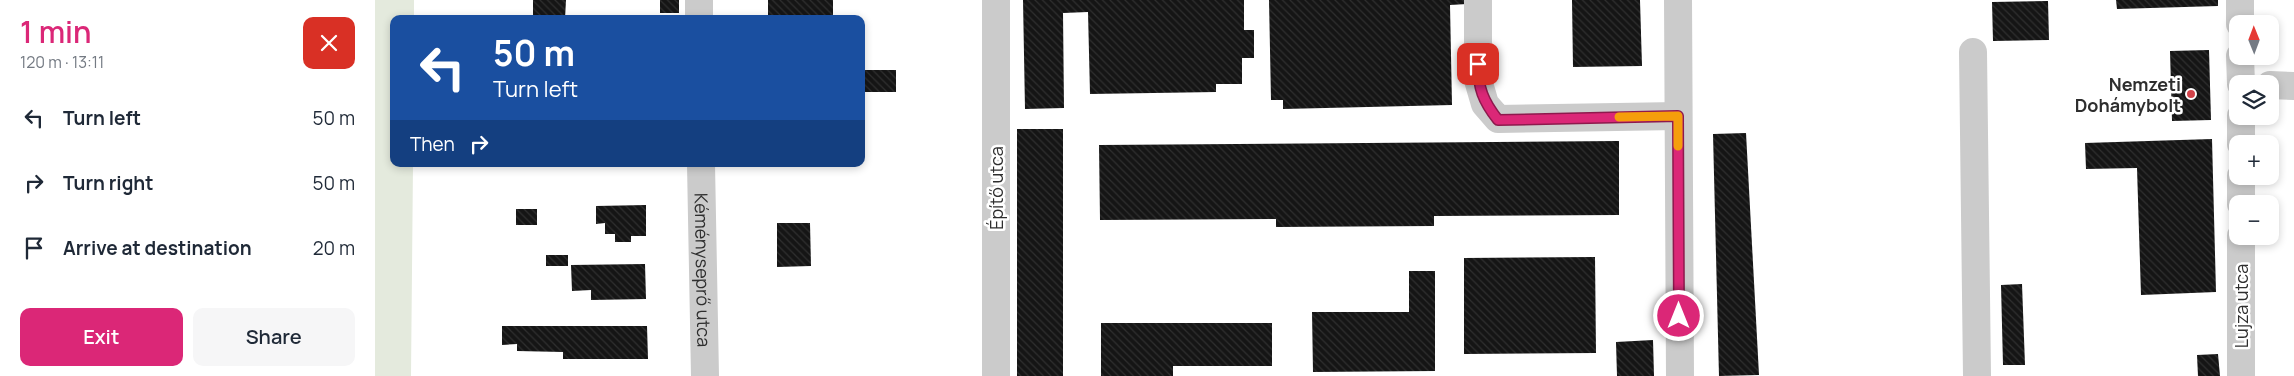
<!DOCTYPE html>
<meta charset="utf-8">
<style>
body{margin:0;font-family:Manrope,sans-serif;background:#f6f6f7;color:#1f2937;height:100vh;display:flex;flex-direction:column;font-size:19px;white-space:nowrap}
*{box-sizing:border-box;margin:0}
p{font-size:16px;color:#747a83}
.icon{flex:none;width:28px;height:28px;fill:none;stroke:currentColor;stroke-width:2;stroke-linecap:round;stroke-linejoin:round}
.map{position:relative;flex:1;overflow:hidden}
.drawer{display:flex;flex-direction:column;background:#fff;width:375px}
.drawer>*{flex:none}
.top-card{position:absolute;left:15px;top:15px;width:475px;height:152px;border-radius:10px;box-shadow:0 2px 8px #0003;background:#1a4fa0;color:#fff;overflow:hidden}
.needle{width:32px;rotate:359deg}
.controls{position:absolute;left:1854px;top:15px;display:grid;gap:10px}
.controls a{display:grid;place-items:center;width:50px;height:50px;border-radius:10px;background:#fff;box-shadow:0 2px 8px #0003;font-size:25px}
.pin{position:absolute;display:grid;place-items:center;width:42px;height:42px;color:#fff;margin:-21px;border-radius:10px;box-shadow:0 2px 8px #0006}
.me{position:absolute;width:55px;margin:-28px;rotate:0deg;stroke-linejoin:round;filter:drop-shadow(0 0 4px #0008)}
.turn{display:flex;align-items:center;gap:18px;height:105px;padding:0 20px;font-size:22px}
.turn .icon{width:65px;height:65px;stroke-width:2.5}
.turn b{display:block;font-size:35px;line-height:42px}
.then{display:flex;align-items:center;height:48px;padding:0 20px;background:#0003;gap:10px;font-size:19px}
.round{display:grid;place-items:center;flex:none;width:52px;height:52px;border-radius:10px;background:#f6f6f7}
.headline{display:flex;align-items:center;justify-content:space-between;height:85px;padding:0 20px}
h1{font-size:30px;font-weight:600;line-height:38px;color:#db2777}
.button{display:flex;gap:10px;margin-top:auto;padding:10px 20px}
.button a{flex:1;height:58px;border-radius:10px;background:#db2777;color:#fff;font-size:20px;font-weight:600;line-height:58px;text-align:center}
.button a+a{background:#f6f6f7;color:#1f2937}
ul{padding:0;list-style:none}
li{display:flex;align-items:center;gap:15px;height:65px;padding:0 20px}
li div{flex:1}
li b{display:block;font-size:19px}
li em{font-style:normal}
main{display:flex;flex:1;min-height:0}
.map>svg:first-child{display:block}
.green{fill:#e4eadd}
.building{fill:url(#building-back-hatch)}
.lines{fill:none;stroke-linecap:round;stroke-linejoin:round}
.minor{stroke:#cbcbcb;stroke-width:28}
.route-casing{stroke:#8e194d;stroke-width:12}
.route{stroke:#db2777;stroke-width:9}
.slow{stroke:#f59e0b;stroke-width:9}
.poi-dot{fill:#d2434a;stroke:#fff;stroke-width:2}
.labels{text-anchor:middle;dominant-baseline:central;stroke-width:5;stroke-linejoin:round;paint-order:stroke}
.poi-label{font-size:18px;font-weight:bold;fill:#2e2e2e;stroke:#fff;text-anchor:end}
.street-label{font-size:18px;fill:#2e2e2e;stroke:#fff}
</style>
<main>
<section class="drawer">
<div class="headline"><div><h1>1 min</h1><p>120 m · 13:11</p></div><a class="round" style="background:#d93025;color:#fff"><svg class="icon" aria-label="close" viewBox="0 0 24 24"><path d="M6 6l12 12M18 6L6 18"/></svg></a></div>
<ul>
<li><svg class="icon" aria-label="left" viewBox="0 0 24 24"><path d="M17 20v-9H6M10 6l-5 5 5 5"/></svg><div><b>Turn left</b></div><em>50 m</em></li>
<li><svg class="icon" aria-label="right" viewBox="0 0 24 24"><path d="M7 20v-9h11M14 6l5 5-5 5"/></svg><div><b>Turn right</b></div><em>50 m</em></li>
<li><svg class="icon" aria-label="arrive" viewBox="0 0 24 24"><path d="M6 21V4h12l-3 4 3 4H6"/></svg><div><b>Arrive at destination</b></div><em>20 m</em></li>
</ul>
<div class="button"><a>Exit</a><a>Share</a></div>
</section>
<div class="map">
<svg width="1919" height="376" viewBox="0 0 1919 376">
<defs>
<pattern id="building-back-hatch" width="6" height="6" patternUnits="userSpaceOnUse" patternTransform="scale(1.25)"><rect width="6" height="6" fill="#151515"/><path d="M-1 5l2 2M0 0l6 6M5-1l2 2" fill="none" stroke="#2f2f2f"/></pattern>
</defs>
<rect width="100%" height="100%" fill="#fff"/>
<polygon class="green" points="0,0 39,0 39,19 19,19 19,164 38,164 36,376 0,376"/>
<g class="building">
<polygon points="158,0 191,0 190,19 158,19"/>
<rect x="285" y="0" width="19" height="13"/>
<polygon points="393,0 458,0 458,18 393,19"/>
<polygon points="648,0 869,0 869,30 879,30 879,58 867,58 867,84 841,84 841,92 715,94 713,12 688,13 689,108 650,109"/>
<polygon points="894,0 1092,0 1092,4 1075,5 1077,105 908,109 908,100 896,100"/>
<polygon points="1197,0 1265,0 1267,66 1198,67"/>
<polygon points="1741,0 1843,0 1843,6 1742,9"/>
<polygon points="1673,1 1674,40 1618,41 1617,2"/>
<polygon points="1834,50 1836,120 1797,121 1795,51"/>
<rect x="486" y="70" width="35" height="22"/>
<rect x="642" y="129" width="46" height="247"/>
<polygon points="1371,133 1384,375 1344,376 1338,134"/>
<polygon points="1837,139 1841,292 1766,295 1762,168 1711,169 1710,143"/>
<polygon points="1244,141 1244,215 1059,216 1059,226 901,227 901,219 725,220 724,145"/>
<polygon points="271,205 271,236 256,236 256,242 240,242 240,234 230,234 230,223 221,224 221,206"/>
<rect x="141" y="209" width="21" height="16"/>
<polygon points="402,223 435,223 436,266 402,267"/>
<rect x="171" y="255" width="22" height="11"/>
<polygon points="1220,257 1221,353 1089,354 1089,258"/>
<polygon points="270,264 271,299 216,300 216,290 197,291 196,265"/>
<polygon points="1034,271 1060,271 1060,371 938,372 937,312 1034,312"/>
<polygon points="1647,284 1650,365 1628,365 1626,285"/>
<polygon points="726,323 897,323 897,366 798,366 798,376 726,376"/>
<polygon points="127,326 272,326 273,359 188,359 188,352 142,351 142,344 127,345"/>
<polygon points="1278,340 1279,376 1242,376 1241,342"/>
<polygon points="1843,354 1845,376 1823,376 1822,355"/>
</g>
<g class="lines">
<g class="minor">
<polyline points="324,0 324,19"/>
<polyline points="621,0 621,376"/>
<polyline points="1103,0 1103,80 1110,104 1123,119 1303,116"/>
<polyline points="1303,0 1305,376"/>
<polyline points="1865,0 1865,24"/>
<polyline points="1598,52 1602,376"/>
<polyline points="1865,56 1866,84"/>
<polyline points="1895,85 1919,86"/>
<polyline points="1866,116 1866,144"/>
<path id="s1" d="M326 164 330 376"/>
<polyline points="1866,176 1866,204"/>
<polyline points="1866,236 1866,376"/>
</g>
</g>
<g class="lines">
<g class="route-casing">
<path id="route" d="M1103 64C1103 88 1108 101 1123 120L1303 116 1304 316"/>
</g>
<use href="#route" class="route"/>
<polyline class="slow" points="1244,117 1303,116 1303,146"/>
</g>
<circle class="poi-dot" cx="1816" cy="94" r="5"/>
<g class="labels">
<g class="poi-label">
<text x="1806" y="84">Nemzeti<tspan x="1806" dy="21">Dohámybolt</tspan></text>
</g>
<g class="street-label">
<text transform="translate(621 188) rotate(-90)">Építő utca</text>
<text stroke="none"><textPath href="#s1" startOffset="106">Kéményseprő utca</textPath></text>
<text transform="translate(1866 306) rotate(-90)">Lujza utca</text>
</g>
</g>
</svg>
<div class="controls">
<a><svg class="needle" viewBox="-14 -14 28 28"><path d="M0-13l5 13h-10z" fill="#e53935"/><path d="M0 13l5-13h-10z" fill="#747a83"/></svg></a>
<a><svg class="icon" aria-label="layers" viewBox="0 0 24 24"><path d="M12 4l9 5-9 5-9-5zM3 14l9 5 9-5"/></svg></a>
<a>+</a>
<a>−</a>
</div>
<div class="pin" style="left:1103px;top:64px;background:#d93025"><svg class="icon" aria-label="arrive" viewBox="0 0 24 24"><path d="M6 21V4h12l-3 4 3 4H6"/></svg></div>
<svg class="me" style="left:1304px;top:316px" viewBox="-20 -20 40 40"><circle r="17" fill="#db2777" stroke="#fff" stroke-width="3"/><path d="M0-11L8 9 0 5-8 9z" fill="#fff"/></svg>
<div class="top-card">
<div class="turn"><svg class="icon" aria-label="left" viewBox="0 0 24 24"><path d="M17 20v-9H6M10 6l-5 5 5 5"/></svg><div><b>50 m</b>Turn left</div></div>
<div class="then">Then<svg class="icon" aria-label="right" viewBox="0 0 24 24"><path d="M7 20v-9h11M14 6l5 5-5 5"/></svg></div>
</div>
</div>
</main>
